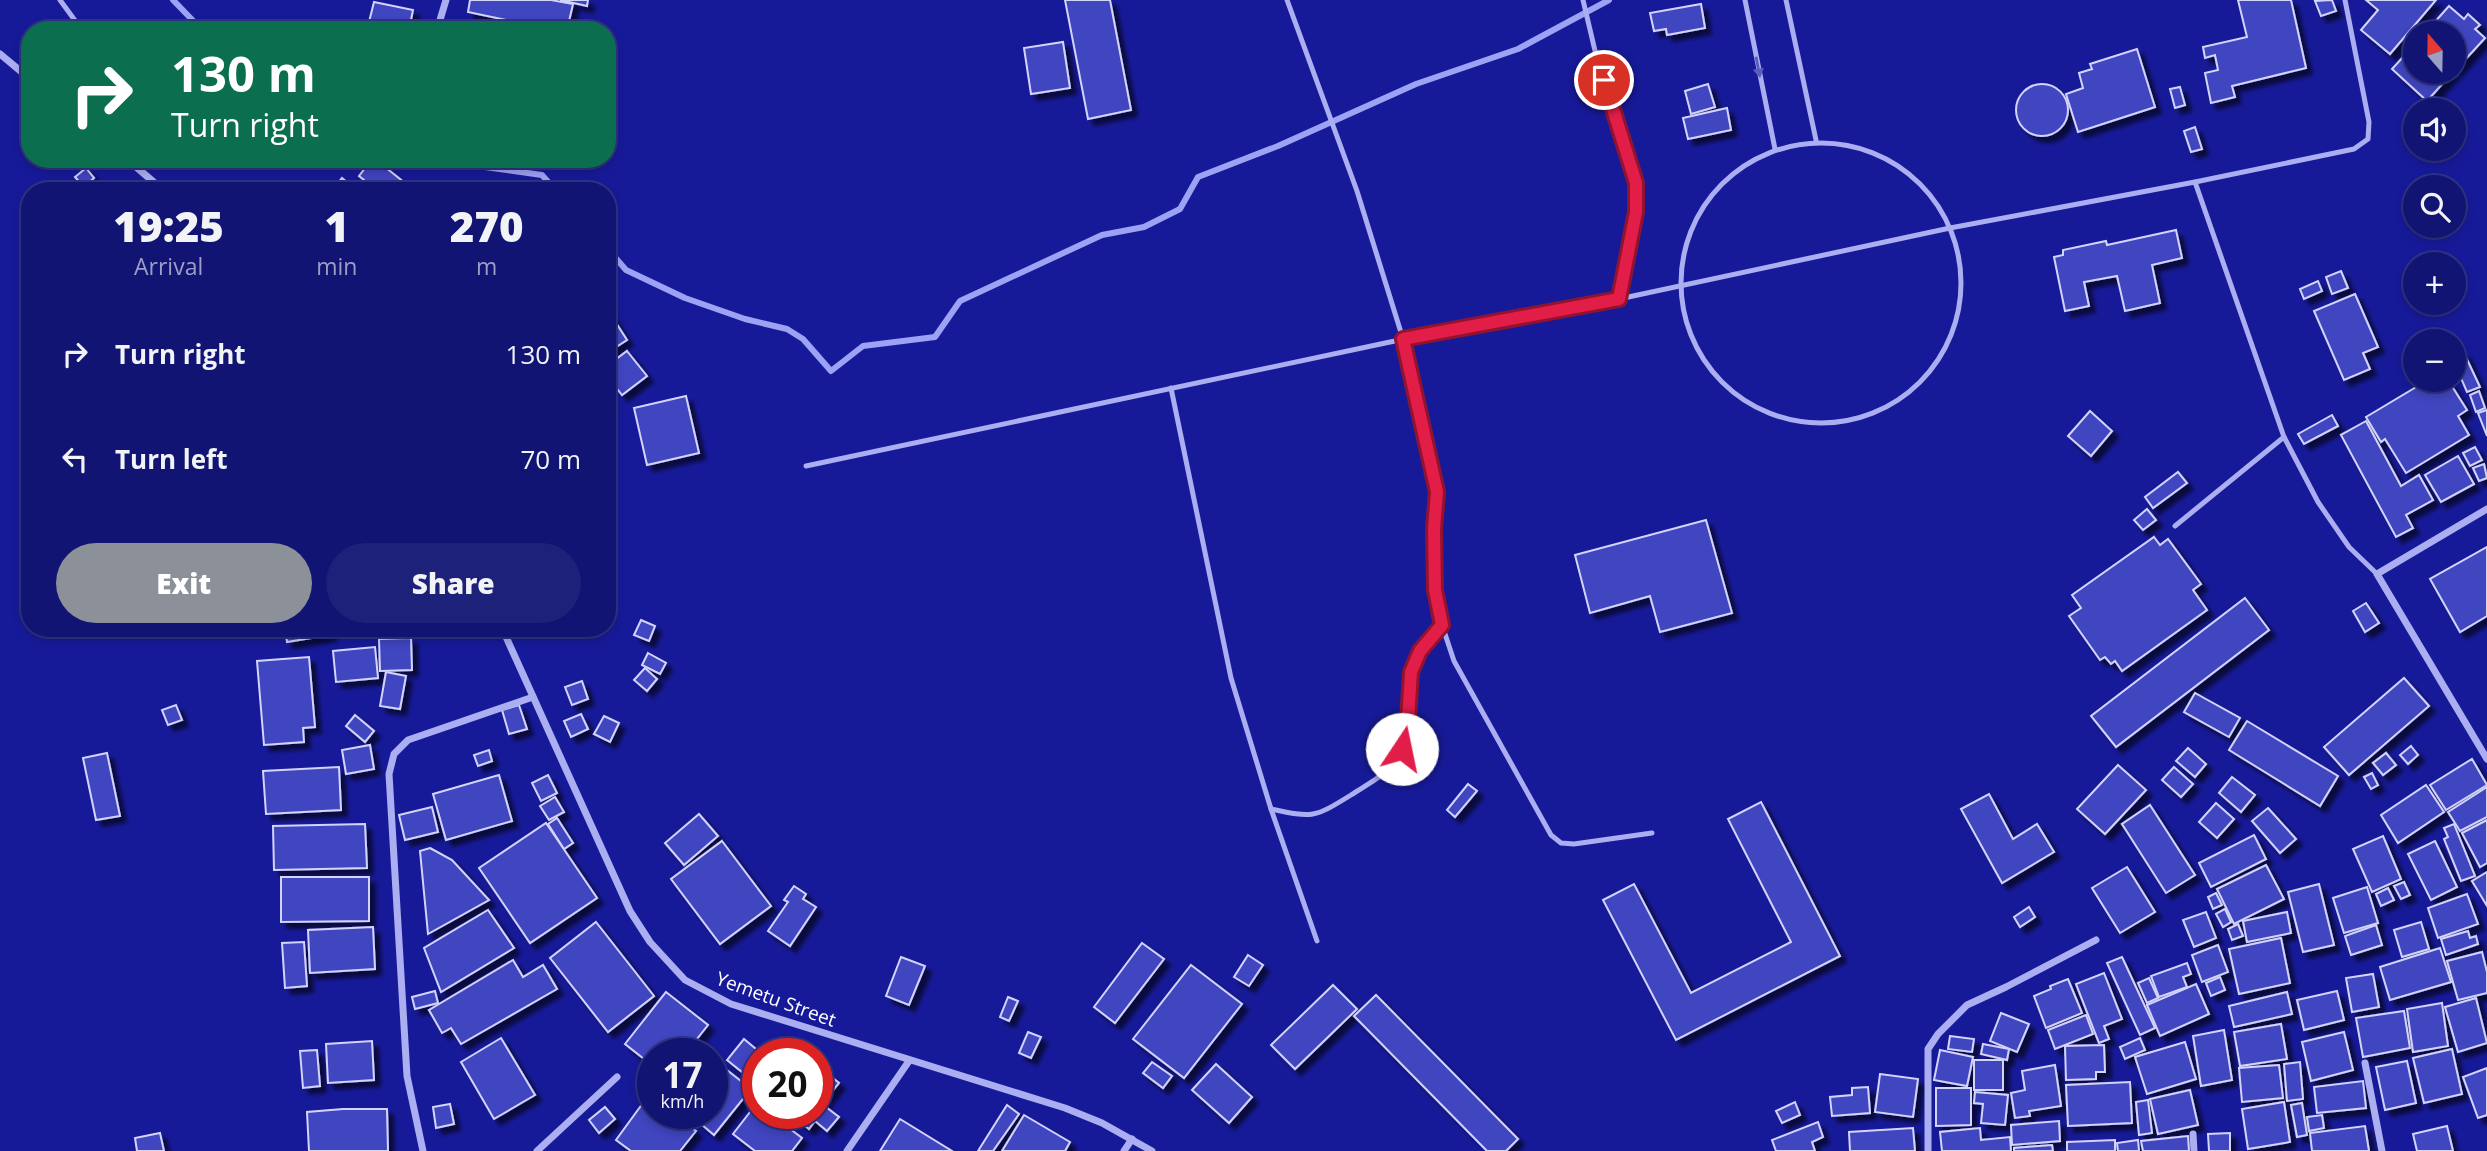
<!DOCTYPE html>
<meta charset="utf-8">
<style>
body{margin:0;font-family:"Open Sans",sans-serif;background:#1e217a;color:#f1f3f6;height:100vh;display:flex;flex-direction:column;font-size:26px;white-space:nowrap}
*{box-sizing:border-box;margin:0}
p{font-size:23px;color:#9c9ec4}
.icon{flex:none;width:38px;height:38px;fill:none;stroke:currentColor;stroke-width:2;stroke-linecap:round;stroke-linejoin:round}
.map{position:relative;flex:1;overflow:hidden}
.details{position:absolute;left:21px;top:182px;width:595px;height:455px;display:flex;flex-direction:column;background:#111472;border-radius:28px;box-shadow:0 4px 10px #0003,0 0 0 2px #303384}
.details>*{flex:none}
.banner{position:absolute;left:21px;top:21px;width:595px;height:147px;border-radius:28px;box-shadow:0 4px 10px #0003,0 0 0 2px #303384;background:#0b6e4f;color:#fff;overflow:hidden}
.needle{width:46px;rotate:340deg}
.tools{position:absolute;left:2403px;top:21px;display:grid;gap:14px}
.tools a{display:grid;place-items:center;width:63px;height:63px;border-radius:50%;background:#111472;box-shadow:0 4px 10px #0003,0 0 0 2px #303384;font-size:35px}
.speed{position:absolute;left:637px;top:1038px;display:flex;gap:14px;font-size:35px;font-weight:700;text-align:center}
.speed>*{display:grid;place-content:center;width:91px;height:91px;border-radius:50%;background:#111472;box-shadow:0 4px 10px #0003,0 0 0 2px #303384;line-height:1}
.speed small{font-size:18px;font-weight:400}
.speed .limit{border:10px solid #d22;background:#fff;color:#111}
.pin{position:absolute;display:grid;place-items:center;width:60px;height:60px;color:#fff;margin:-30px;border:4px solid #fff;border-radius:50%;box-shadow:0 2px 7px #0007}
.me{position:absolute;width:77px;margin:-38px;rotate:11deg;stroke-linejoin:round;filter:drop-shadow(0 0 5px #0008)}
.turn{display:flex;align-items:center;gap:24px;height:147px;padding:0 35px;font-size:32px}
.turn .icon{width:91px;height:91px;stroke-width:2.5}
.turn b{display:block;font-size:49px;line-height:60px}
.eta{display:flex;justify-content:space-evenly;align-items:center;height:119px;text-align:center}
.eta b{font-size:42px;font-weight:800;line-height:49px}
.button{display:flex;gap:14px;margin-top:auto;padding:14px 35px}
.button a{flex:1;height:80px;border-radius:42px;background:#8c9099;color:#fff;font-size:28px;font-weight:800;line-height:80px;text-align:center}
.button a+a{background:#1e217a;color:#f1f3f6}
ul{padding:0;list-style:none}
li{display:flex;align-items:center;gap:21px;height:105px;padding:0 35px}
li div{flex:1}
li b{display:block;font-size:26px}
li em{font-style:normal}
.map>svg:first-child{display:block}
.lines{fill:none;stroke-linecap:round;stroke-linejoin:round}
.stream{stroke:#9ea2f4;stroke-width:6}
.building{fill:#4044c0;stroke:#d3d4fc;stroke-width:2;filter:url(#shadow)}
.lane{stroke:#abaef1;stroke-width:5}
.street{stroke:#abaef1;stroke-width:7}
.oneway{fill:#5a5dc0}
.route-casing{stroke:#92132f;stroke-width:18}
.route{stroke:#e11d48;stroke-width:12}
.labels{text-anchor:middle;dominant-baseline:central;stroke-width:6;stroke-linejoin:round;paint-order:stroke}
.street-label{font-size:19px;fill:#fff;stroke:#171a98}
</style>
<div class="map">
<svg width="2487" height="1151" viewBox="0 0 2487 1151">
<defs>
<filter id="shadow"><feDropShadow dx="6" dy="6" stdDeviation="2" flood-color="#0009"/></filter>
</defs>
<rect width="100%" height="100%" fill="#171a98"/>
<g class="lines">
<g class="stream">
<polyline points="173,0 202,30"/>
<polyline points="467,159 485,167 542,175 556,191"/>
<polyline points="607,248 626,270 685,298 745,319 787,329 803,339 831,371 863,346 935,337 960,301 1102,235 1144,227 1180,209 1198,177 1278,146 1416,84 1518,49 1609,0"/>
</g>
</g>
<g class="building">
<polygon points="470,0 551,0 573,4 567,30 554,30 468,12"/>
<polygon points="560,0 588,0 587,6"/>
<polygon points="1065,0 1110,0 1131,110 1088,119"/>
<polygon points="2238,0 2291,0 2306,68 2232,86 2235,97 2211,103 2205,73 2218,70 2215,55 2205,58 2203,47 2247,37"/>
<polygon points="2332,0 2336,11 2321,16 2315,1"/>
<polygon points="2366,0 2436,0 2390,54 2361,30 2378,10"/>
<polygon points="374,2 413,10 409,30 367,30"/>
<polygon points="1701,4 1705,28 1667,35 1666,29 1654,31 1650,13"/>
<polygon points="2449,6 2464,19 2468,14 2480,25 2475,29 2485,38 2454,72 2454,33 2425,33"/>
<polygon points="1063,42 1070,88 1031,94 1024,48"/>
<polygon points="2415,44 2415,72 2453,72 2427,101 2392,69"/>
<polygon points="2137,49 2155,107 2078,132 2066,94 2083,88 2079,73 2092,69 2090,64"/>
<circle cx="2042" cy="110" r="26"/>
<polygon points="1708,84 1715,107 1691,114 1685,91"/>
<polygon points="2180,87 2185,105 2175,108 2170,89"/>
<polygon points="1727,108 1731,130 1688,139 1683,118"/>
<polygon points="2195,127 2202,149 2191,152 2184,131"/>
<polygon points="372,159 375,159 415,191 378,191 359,176"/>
<polygon points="86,168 94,178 84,187 75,177"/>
<polygon points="342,178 358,191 332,191"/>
<polygon points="2176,230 2182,258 2152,265 2160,303 2125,311 2117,276 2084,282 2089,306 2065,311 2054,257 2063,255 2063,250 2106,241 2107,245"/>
<polygon points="2341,271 2348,288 2332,294 2326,277"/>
<polygon points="2318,281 2322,291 2304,299 2300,289"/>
<polygon points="2355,294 2378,347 2363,353 2370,369 2344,380 2314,311"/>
<polygon points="611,315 627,340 607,353 607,318"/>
<polygon points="627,351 647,376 622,395 607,376 607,366"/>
<polygon points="2464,353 2480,387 2467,392 2454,362 2454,358"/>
<polygon points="2428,380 2448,380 2467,410 2458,416 2469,435 2406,473 2385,439 2381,442 2366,417"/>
<polygon points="2479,391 2485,408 2476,412 2470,395"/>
<polygon points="686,396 699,453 647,465 634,408"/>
<polygon points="2487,410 2487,436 2478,413"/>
<polygon points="2090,411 2112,431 2091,456 2068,436"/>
<polygon points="2332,415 2338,426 2304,444 2298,434"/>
<polygon points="2366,421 2401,486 2419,475 2433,500 2406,515 2413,528 2396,537 2341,435"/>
<polygon points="2475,447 2482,460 2470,466 2463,453"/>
<polygon points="2458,456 2474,484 2441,502 2425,475"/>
<polygon points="2484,464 2487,478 2479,481 2473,468"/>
<polygon points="2178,472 2187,483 2153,508 2145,497"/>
<polygon points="2147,509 2156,520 2143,530 2134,520"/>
<polygon points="1706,520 1732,613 1660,632 1650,596 1590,613 1575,555"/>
<polygon points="2154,537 2160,545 2168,539 2201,584 2193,590 2207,610 2122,671 2115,661 2111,664 2105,657 2100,660 2069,616 2081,608 2072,595"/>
<polygon points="2487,547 2487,616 2460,632 2430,579"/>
<polygon points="2245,598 2269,630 2116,747 2091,716"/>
<polygon points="2366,603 2379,623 2365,632 2353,611"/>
<polygon points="641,620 655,626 649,641 634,635"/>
<polygon points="285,628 329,628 330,635 287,642"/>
<polygon points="411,638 412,670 380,671 379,639"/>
<polygon points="375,647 378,678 336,682 333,651"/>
<polygon points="648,653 666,663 660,674 642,665"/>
<polygon points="309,657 315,727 303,728 304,742 264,745 257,661"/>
<polygon points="645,668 657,679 647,691 634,680"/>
<polygon points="386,672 406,676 400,709 380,706"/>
<polygon points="2404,678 2429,706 2349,775 2324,747"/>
<polygon points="582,681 588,699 572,705 565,687"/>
<polygon points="2195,693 2240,718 2229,737 2184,712"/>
<polygon points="176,705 182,720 168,725 162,710"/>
<polygon points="519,705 527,729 509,734 502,710"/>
<polygon points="581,714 588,729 571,737 564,721"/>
<polygon points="355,715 374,731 365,742 346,726"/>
<polygon points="604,716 619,723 610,742 594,734"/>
<polygon points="2247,721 2338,776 2320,806 2229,750"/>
<polygon points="370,745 374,769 346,774 342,750"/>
<polygon points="2411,746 2418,755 2408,764 2400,755"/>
<polygon points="2188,748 2206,764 2195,777 2176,761"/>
<polygon points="489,750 492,761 478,766 474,755"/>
<polygon points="107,753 120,816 96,820 83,758"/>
<polygon points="2386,753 2396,765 2383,775 2373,763"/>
<polygon points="2472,759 2487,785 2446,810 2430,785"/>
<polygon points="2118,765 2146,790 2105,834 2077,809"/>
<polygon points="339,767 341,810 266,814 263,771"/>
<polygon points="2174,767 2193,784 2181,797 2162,780"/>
<polygon points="2372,773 2378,785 2371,789 2364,777"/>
<polygon points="499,775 512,821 446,840 433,794"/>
<polygon points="548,775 557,793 541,801 532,783"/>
<polygon points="2232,777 2255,795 2241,812 2219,793"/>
<polygon points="1468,784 1477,791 1455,817 1447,810"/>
<polygon points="2426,785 2444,812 2398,843 2381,815"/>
<polygon points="2487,787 2487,817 2460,831 2448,812"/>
<polygon points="1989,794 2013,839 2037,824 2054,852 2002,883 1961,809"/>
<polygon points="555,797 564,812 549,820 540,806"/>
<polygon points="1761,802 1840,956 1676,1040 1603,900 1634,884 1691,993 1791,942 1728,819"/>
<polygon points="2216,803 2234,819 2217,838 2199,822"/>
<polygon points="2150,805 2195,875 2166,893 2122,824"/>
<polygon points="432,807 438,832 405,840 399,815"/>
<polygon points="2268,808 2296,839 2280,853 2252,821"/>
<polygon points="699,814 718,836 684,865 665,843"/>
<polygon points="557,818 573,843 564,849 548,824"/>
<polygon points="2487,820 2487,863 2480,867 2462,833"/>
<polygon points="546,823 597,898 530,943 479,868"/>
<polygon points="365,824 367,868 274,870 273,826"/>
<polygon points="2454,824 2475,876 2461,881 2444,839 2448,837 2444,828"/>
<polygon points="2254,835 2266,859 2211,887 2199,863"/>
<polygon points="2383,836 2401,879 2372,892 2353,849"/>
<polygon points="722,841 771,906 720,944 671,879"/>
<polygon points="2435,841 2457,887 2431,900 2408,854"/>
<polygon points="430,848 452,860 489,900 428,934 420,851"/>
<polygon points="2266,865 2284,899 2234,924 2217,889"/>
<polygon points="2127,867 2155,912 2120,933 2092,888"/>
<polygon points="2487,872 2487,906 2472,881"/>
<polygon points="281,877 369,877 369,921 281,922"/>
<polygon points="2404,882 2410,895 2401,899 2394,886"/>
<polygon points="2319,884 2334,945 2303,952 2288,892"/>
<polygon points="794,886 806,894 803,899 816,907 790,946 768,931 788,902 784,900"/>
<polygon points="2367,887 2378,923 2344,933 2333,898"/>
<polygon points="2388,888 2394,900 2381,906 2376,894"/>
<polygon points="2216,893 2222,905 2213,909 2208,897"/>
<polygon points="2467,894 2478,924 2438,938 2428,908"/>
<polygon points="2029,907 2035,917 2020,927 2014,917"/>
<polygon points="2225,909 2231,922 2223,927 2216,914"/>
<polygon points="488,910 514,948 441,992 424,948"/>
<polygon points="2206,912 2216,938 2194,947 2183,920"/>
<polygon points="2287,912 2291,933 2247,942 2243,921"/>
<polygon points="596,922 654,996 608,1032 550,958"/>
<polygon points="2421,922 2429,949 2402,957 2394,930"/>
<polygon points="2238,924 2243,936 2232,940 2228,929"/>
<polygon points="2376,925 2382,945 2351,955 2345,936"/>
<polygon points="373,927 375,969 310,973 308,930"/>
<polygon points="2468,931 2470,938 2476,936 2478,944 2446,955 2441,939"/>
<polygon points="2281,938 2290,983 2239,994 2229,949"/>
<polygon points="304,942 307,986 285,988 282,943"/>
<polygon points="1142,943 1164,959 1115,1023 1094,1007"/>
<polygon points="2218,945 2228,972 2202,982 2192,955"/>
<polygon points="2440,948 2451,982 2390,1000 2380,967"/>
<polygon points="2482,952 2487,972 2487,993 2458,1000 2447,961"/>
<polygon points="1248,955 1263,965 1249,986 1234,977"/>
<polygon points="901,957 925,966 909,1005 886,996"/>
<polygon points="2122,957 2155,1028 2140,1035 2107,963"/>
<polygon points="513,960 523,977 543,965 557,989 461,1044 451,1028 442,1033 429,1010"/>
<polygon points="2187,963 2191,974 2183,977 2187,987 2159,997 2151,976"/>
<polygon points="1191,965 1242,1004 1184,1078 1133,1039"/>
<polygon points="2104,973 2122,1019 2104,1026 2109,1039 2099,1043 2076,984"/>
<polygon points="2373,974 2379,1007 2352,1012 2346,978"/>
<polygon points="2220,977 2225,990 2211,996 2206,983"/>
<polygon points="2149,978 2158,998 2147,1003 2138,983"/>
<polygon points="2068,979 2082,1013 2046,1028 2034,996 2051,989 2050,986"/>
<polygon points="2196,984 2209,1014 2160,1036 2147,1005"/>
<polygon points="1333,985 1357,1009 1295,1069 1271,1045"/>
<polygon points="435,991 438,1003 415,1009 412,997"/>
<polygon points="2337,991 2344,1020 2304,1030 2297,1000"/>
<polygon points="666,992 708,1025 685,1054 653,1054 653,1066 625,1044"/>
<polygon points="2287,992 2292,1014 2234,1027 2229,1006"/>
<polygon points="1376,995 1518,1139 1506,1151 1487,1151 1354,1016"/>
<polygon points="1008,997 1018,1001 1009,1021 1000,1017"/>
<polygon points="2476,998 2487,1043 2458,1052 2445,1007"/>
<polygon points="2442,1003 2448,1046 2413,1052 2407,1009"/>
<polygon points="2404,1011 2410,1048 2363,1057 2356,1018"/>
<polygon points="2001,1013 2029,1024 2017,1052 1990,1041"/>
<polygon points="2086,1015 2093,1034 2055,1049 2048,1030"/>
<polygon points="2281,1024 2287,1059 2240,1066 2234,1032"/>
<polygon points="2224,1030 2232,1080 2201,1086 2193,1036"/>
<polygon points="1028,1032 1041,1037 1031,1058 1019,1053"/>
<polygon points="2344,1032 2353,1070 2311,1081 2302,1042"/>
<polygon points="1950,1036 1974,1039 1972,1052 1948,1049"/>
<polygon points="501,1038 535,1095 494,1119 461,1062"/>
<polygon points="2140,1038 2145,1050 2125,1059 2120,1047"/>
<polygon points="744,1039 762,1054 758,1054 758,1062 747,1076 727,1060"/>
<polygon points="372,1041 374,1080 328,1083 326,1044"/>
<polygon points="2185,1042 2196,1079 2147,1094 2135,1057"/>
<polygon points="1983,1044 2009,1049 2007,1060 1981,1054"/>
<polygon points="2104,1045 2105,1072 2096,1072 2096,1079 2066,1080 2065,1046"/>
<polygon points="2452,1049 2462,1094 2424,1103 2413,1058"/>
<polygon points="317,1050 320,1086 303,1088 300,1051"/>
<polygon points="1940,1050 1973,1057 1967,1086 1934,1080"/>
<rect x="1974" y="1060" width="29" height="30"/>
<polygon points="2407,1061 2416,1103 2385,1110 2376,1067"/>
<polygon points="1152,1062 1172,1076 1163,1088 1143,1073"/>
<polygon points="2300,1062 2303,1099 2287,1101 2284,1064"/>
<polygon points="718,1063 751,1089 714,1135 688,1113 712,1113 712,1071"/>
<polygon points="1216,1064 1252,1097 1229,1123 1192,1090"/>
<polygon points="817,1065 839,1083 822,1104 839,1117 827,1131 815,1121 809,1129 789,1113 817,1113"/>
<polygon points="2055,1065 2061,1106 2029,1111 2030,1116 2015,1118 2011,1093 2025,1090 2022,1071"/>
<polygon points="2279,1065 2283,1098 2242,1102 2239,1068"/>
<polygon points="2487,1068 2487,1115 2478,1118 2463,1077"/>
<polygon points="1880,1074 1918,1079 1913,1117 1875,1112"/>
<polygon points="2363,1081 2366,1108 2317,1113 2314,1087"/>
<polygon points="2130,1082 2132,1123 2068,1126 2066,1085"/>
<polygon points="1868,1087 1870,1113 1832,1116 1830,1097 1852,1095 1852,1088"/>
<polygon points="1936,1088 1971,1088 1971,1125 1936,1126"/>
<polygon points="2190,1090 2198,1125 2158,1134 2150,1099"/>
<polygon points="1975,1092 2008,1095 2005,1125 1981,1123 1983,1104 1974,1103"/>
<polygon points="648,1096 653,1099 653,1113 671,1113 696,1131 680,1151 631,1151 616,1140"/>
<polygon points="2148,1100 2152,1133 2139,1135 2136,1102"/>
<polygon points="1795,1102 1800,1115 1782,1123 1776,1111"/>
<polygon points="2284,1102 2290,1142 2248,1149 2242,1109"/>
<polygon points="757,1103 758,1113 769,1113 802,1138 792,1151 755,1151 733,1134"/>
<polygon points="2302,1103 2307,1135 2297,1137 2291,1105"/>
<polygon points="450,1104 454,1124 436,1128 433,1107"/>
<polygon points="1007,1105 1019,1114 993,1151 978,1151"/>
<polygon points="605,1107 615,1119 599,1133 589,1120"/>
<polygon points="343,1109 387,1109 388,1151 309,1151 307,1112"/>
<polygon points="1024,1115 1070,1142 1065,1151 1002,1151"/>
<polygon points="2322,1115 2324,1128 2309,1131 2307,1117"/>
<polygon points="900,1119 952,1151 880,1151"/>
<polygon points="2059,1121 2060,1141 2012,1145 2011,1125"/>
<polygon points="1818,1122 1823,1137 1812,1142 1815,1151 1776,1151 1772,1140"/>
<polygon points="2365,1126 2369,1151 2312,1151 2310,1133"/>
<polygon points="2447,1126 2453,1151 2417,1151 2413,1134"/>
<polygon points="1913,1128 1915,1151 1850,1151 1849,1132"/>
<polygon points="1980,1128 1981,1140 2010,1137 2011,1151 1942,1151 1940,1132"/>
<polygon points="160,1133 164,1151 137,1151 135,1138"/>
<polygon points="2230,1133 2230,1151 2209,1151 2208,1134"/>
<polygon points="2188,1136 2189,1151 2143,1151 2141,1141"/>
<polygon points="2115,1140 2115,1151 2067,1151 2067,1142"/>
<polygon points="2138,1140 2139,1151 2118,1151 2117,1143"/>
<polygon points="2052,1145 2053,1151 2014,1151 2014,1148"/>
</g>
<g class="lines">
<g class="lane">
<polyline points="60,0 82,30"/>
<polyline points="1287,0 1357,191 1403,339 1437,492 1434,529 1435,590 1442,625 1454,661 1551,835 1561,843 1574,844 1652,833"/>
<polyline points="1583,0 1596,55 1636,182 1636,212 1619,299"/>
<polyline points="1745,0 1775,149"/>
<polyline points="1786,0 1816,140"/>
<circle cx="1821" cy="283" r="140"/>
<polyline points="2195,182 2284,437 2318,502 2349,547 2377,574"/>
<polyline points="1171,388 1231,678 1271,809 1317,941"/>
<polyline points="806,466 1390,342 1619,299 1950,228 2195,182 2354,149 2368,139 2369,122 2345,0"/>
<polyline points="2175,526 2284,437"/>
<path d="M1271 809C1313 818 1314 818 1351 795 1366 785 1388 774 1398 759 1415 732 1404 697 1412 669 1418 651 1430 638 1442 625"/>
</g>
<g class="street">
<polyline points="440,20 446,0"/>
<polyline points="0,54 30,79"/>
<polyline points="127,159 164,191"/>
<polyline points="2487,509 2377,574 2487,759"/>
<polyline points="502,628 630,911 650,942 685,980 731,1004 1065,1108 1102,1123 1152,1151"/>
<polyline points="2365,1063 2382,1151"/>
<polyline points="2193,1134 2194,1151"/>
<polyline points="423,1151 407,1076 389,774 394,754 408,740 533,697"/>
<polyline points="537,1151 617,1077"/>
<polyline points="847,1151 909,1061"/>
<polyline points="1124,1151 1132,1139"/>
<polyline points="1928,1151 1928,1049 1938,1034 1967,1005 2006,987 2096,940"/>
</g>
</g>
<defs><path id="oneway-solid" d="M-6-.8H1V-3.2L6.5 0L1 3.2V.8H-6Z" transform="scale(1.75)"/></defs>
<use class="oneway" href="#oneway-solid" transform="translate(1758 67) rotate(79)"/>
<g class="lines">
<g class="route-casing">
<polyline id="route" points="1402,749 1408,720 1411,672 1420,651 1442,625 1435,590 1434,529 1437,492 1403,339 1619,299 1636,212 1636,183 1604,80"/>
</g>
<use href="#route" class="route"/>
</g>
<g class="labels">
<g class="street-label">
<text transform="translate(776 999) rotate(20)">Yemetu Street</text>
</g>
</g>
</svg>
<div class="tools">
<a><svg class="needle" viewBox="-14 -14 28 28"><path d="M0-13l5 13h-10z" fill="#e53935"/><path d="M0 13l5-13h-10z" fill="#9c9ec4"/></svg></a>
<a><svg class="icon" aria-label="sound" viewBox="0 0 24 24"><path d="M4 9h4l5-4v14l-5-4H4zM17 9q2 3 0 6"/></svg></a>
<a><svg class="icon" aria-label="search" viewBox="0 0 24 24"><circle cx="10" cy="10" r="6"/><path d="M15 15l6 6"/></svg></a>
<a>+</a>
<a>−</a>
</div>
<div class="speed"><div>17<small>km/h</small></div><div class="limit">20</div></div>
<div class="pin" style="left:1604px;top:80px;background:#d93025"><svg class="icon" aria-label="arrive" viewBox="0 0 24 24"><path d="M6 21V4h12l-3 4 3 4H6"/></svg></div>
<svg class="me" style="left:1402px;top:749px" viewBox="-20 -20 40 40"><circle r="19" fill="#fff"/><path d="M0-13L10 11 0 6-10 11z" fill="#e11d48"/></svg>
<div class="banner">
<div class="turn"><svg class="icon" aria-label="right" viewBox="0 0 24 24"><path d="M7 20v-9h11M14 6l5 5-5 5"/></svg><div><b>130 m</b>Turn right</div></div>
</div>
<section class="details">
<div class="eta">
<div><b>19:25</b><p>Arrival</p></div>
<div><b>1</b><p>min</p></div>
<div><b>270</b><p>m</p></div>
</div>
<ul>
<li><svg class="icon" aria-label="right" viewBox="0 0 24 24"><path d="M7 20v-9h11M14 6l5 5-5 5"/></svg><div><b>Turn right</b></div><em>130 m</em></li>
<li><svg class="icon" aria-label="left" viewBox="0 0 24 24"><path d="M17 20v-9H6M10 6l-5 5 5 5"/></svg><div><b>Turn left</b></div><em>70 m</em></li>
</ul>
<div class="button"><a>Exit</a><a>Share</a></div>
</section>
</div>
